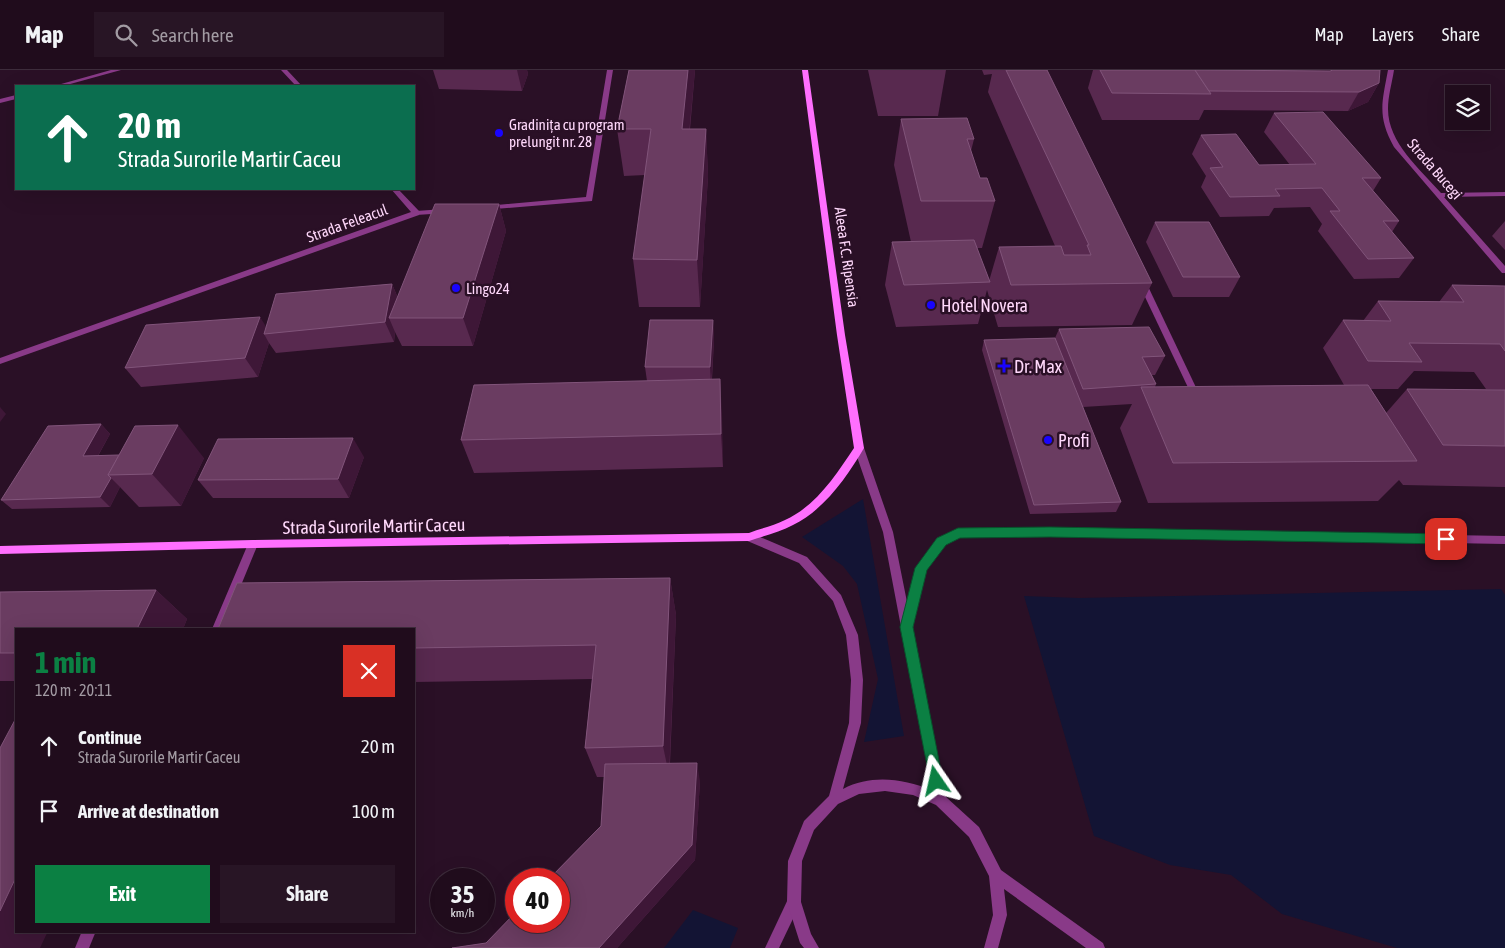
<!DOCTYPE html>
<meta charset="utf-8">
<style>
body{margin:0;font-family:"Asap Condensed",sans-serif;background:#281525;color:#f1f3f6;height:100vh;display:flex;flex-direction:column;font-size:19px;white-space:nowrap}
*{box-sizing:border-box;margin:0}
p{font-size:16px;color:#a29ba3}
.icon{flex:none;width:28px;height:28px;fill:none;stroke:currentColor;stroke-width:2;stroke-linecap:round;stroke-linejoin:round}
.map{position:relative;flex:1;overflow:hidden}
.drawer{position:absolute;left:15px;top:558px;width:400px;height:305px;display:flex;flex-direction:column;background:#200c1c;border-radius:0px;box-shadow:0 5px 20px #0002,0 0 0 1px #3d2c3b}
.drawer>*{flex:none}
.top-card{position:absolute;left:15px;top:15px;width:400px;height:105px;border-radius:0px;box-shadow:0 5px 20px #0002,0 0 0 1px #3d2c3b;background:#0b6e4f;color:#fff;overflow:hidden}
.fabs{position:absolute;left:1445px;top:15px;display:grid;gap:10px}
.fabs a{display:grid;place-items:center;width:45px;height:45px;border-radius:0px;background:#200c1c;box-shadow:0 5px 20px #0002,0 0 0 1px #3d2c3b;font-size:25px}
.speed{position:absolute;left:430px;top:798px;display:flex;gap:10px;font-size:25px;font-weight:700;text-align:center}
.speed>*{display:grid;place-content:center;width:65px;height:65px;border-radius:50%;background:#200c1c;box-shadow:0 5px 20px #0002,0 0 0 1px #3d2c3b;line-height:1}
.speed small{font-size:12px;font-weight:400}
.speed .limit{border:8px solid #d22;background:#fff;color:#111}
.pin{position:absolute;display:grid;place-items:center;width:42px;height:42px;color:#fff;margin:-21px;border-radius:10px;box-shadow:0 2px 8px #0006}
.me{position:absolute;width:55px;margin:-28px;rotate:349deg;stroke-linejoin:round;filter:drop-shadow(0 0 4px #0008)}
.turn{display:flex;align-items:center;gap:18px;height:105px;padding:0 20px;font-size:22px}
.turn .icon{width:65px;height:65px;stroke-width:2.5}
.turn b{display:block;font-size:35px;line-height:42px}
.round{display:grid;place-items:center;flex:none;width:52px;height:52px;border-radius:0px;background:#281525}
.summary{display:flex;align-items:center;justify-content:space-between;height:85px;padding:0 20px}
h1{font-size:30px;font-weight:700;line-height:38px;color:#0b8043}
.primary-button{display:flex;gap:10px;margin-top:auto;padding:10px 20px}
.primary-button a{flex:1;height:58px;border-radius:0px;background:#0b8043;color:#fff;font-size:20px;font-weight:700;line-height:58px;text-align:center}
.primary-button a+a{background:#281525;color:#f1f3f6}
ul{padding:0;list-style:none}
li{display:flex;align-items:center;gap:15px;height:65px;padding:0 20px}
li div{flex:1}
li b{display:block;font-size:19px}
li em{font-style:normal}
header{display:flex;align-items:center;gap:30px;box-sizing:border-box;height:70px;padding:0 25px;background:#200c1c;border-bottom:1px solid #3d2c3b}
header strong{font-size:24px}
nav{display:flex;gap:28px;margin-inline-start:auto;font-size:18px}
.search{width:350px;height:45px;background:#281525;display:flex;align-items:center;gap:12px;box-sizing:border-box;padding:0 18px;border-radius:0px;color:#a29ba3;font-size:19px}
.map>svg:first-child{display:block}
.green{fill:#131434}
.lines{fill:none;stroke-linecap:round;stroke-linejoin:round}
.service{fill:#893a88;fill-rule:evenodd}
.minor{fill:#893a88;fill-rule:evenodd}
.tertiary{fill:#893a88;fill-rule:evenodd}
.secondary{fill:#ff6ffe;fill-rule:evenodd}
.wall{fill:#58294f}
.shaded-wall{fill:#3e1737}
.building{fill:#6a3c61;stroke:#81547a}
.route{fill:#0b8043;stroke:#07532c}
.poi-dot{fill:#1904ff;stroke:#2a1026;stroke-width:2}
.labels{text-anchor:middle;dominant-baseline:central;stroke-width:5;stroke-linejoin:round;paint-order:stroke}
.far-poi-label{font-size:15px;fill:#ffd8fb;stroke:#2a1026;text-anchor:start}
.far-street-label{font-size:15px;fill:#ffd8fb;stroke:#2a1026}
.poi-label{font-size:18px;fill:#ffd8fb;stroke:#2a1026;text-anchor:start}
.street-label{font-size:18px;fill:#ffd8fb;stroke:#2a1026}
</style>
<header>
<strong>Map</strong>
<div class="search"><svg class="icon" aria-label="search" viewBox="0 0 24 24"><circle cx="10" cy="10" r="6"/><path d="M15 15l6 6"/></svg>Search here</div>
<nav><a>Map</a><a>Layers</a><a>Share</a></nav>
</header>
<div class="map">
<svg width="1505" height="878" viewBox="0 0 1505 878">
<rect width="100%" height="100%" fill="#2a1026"/>
<g class="green">
<polygon points="863,429 904,666 864,672 878,609 857,514 843,496 802,467"/>
<polygon points="1501,519 1505,525 1505,878 1397,878 1282,844 1231,805 1170,795 1094,766 1024,526 1079,528"/>
<polygon points="693,840 738,858 730,878 664,878"/>
</g>
<g class="lines">
<g class="service">
<polygon points="607,0 613,0 592,131 483,140 482,138 486,136 586,127"/>
<polygon points="444,139 448,141 447,143 416,145 412,143 416,141"/>
<polygon points="1141,207 1145,210 1201,328 1200,330 1197,331 1193,328 1137,210"/>
<polygon points="253,470 257,471 258,474 223,559 212,559 248,474 249,471"/>
<polygon points="82,861 96,861 89,878 75,878"/>
</g>
<g class="minor">
<polygon points="111,0 121,0 63,16 54,16"/>
<polygon points="281,0 287,0 302,16 296,16"/>
<path d="M1388 0H1394C1392 13 1388 26 1388 39 1388 73 1420 99 1441 123L1505 122V126L1444 127 1505 196V203H1502L1394 77C1377 46 1382 33 1388 0Z"/>
<polygon points="16,25 16,29 0,33 0,29"/>
<polygon points="391,119 398,119 419,141 419,145 0,294 0,288 411,142"/>
<polygon points="1051,458 1505,466 1505,474 1051,466 959,467 945,474 926,500 913,557 911,560 907,562 903,560 901,557 916,498 937,468 958,459"/>
<polygon points="794,825 799,827 801,832 779,878 765,878 789,827"/>
</g>
<path class="tertiary" d="M859 374 864 378 893 462 946 727 979 757 1001 800 1103 873 1105 878H1086L1004 819 1007 845 998 878H984L993 845 989 806 969 767 936 735 913 725 885 721 859 724 838 734 814 760 802 791 801 832 811 864 819 878H804L800 873 787 832 788 791 804 751 829 726 849 653 851 610 846 565 833 531 799 493 745 470 744 467 745 464H753L807 487 841 525 858 565 863 610 861 653 843 719C872 704 903 709 932 720L883 462 854 378Z"/>
<path class="secondary" d="M802 0H808L845 265 864 378C847 407 824 440 793 455 780 462 764 466 749 471L253 478 0 484V476L253 470 749 463C761 458 774 456 785 450 816 436 836 405 854 378L837 265Z"/>
</g>
<g class="wall">
<polygon points="433,0 527,0 528,4 522,21 439,19"/>
<polygon points="629,0 695,0 690,59 706,59 708,106 700,237 639,237 633,189 645,105 624,106 617,59"/>
<polygon points="868,0 946,0 938,46 878,46"/>
<polygon points="982,0 1047,0 1152,213 1132,255 998,257 987,220 978,254 896,257 885,215 892,172 911,172 894,95 901,49 974,69 971,81 980,108 995,131 982,178 977,178 989,211 999,177 1055,176 988,22 992,4 984,5"/>
<polygon points="1093,0 1331,1 1380,0 1379,13 1368,32 1348,41 1204,40 1199,50 1102,50 1088,18"/>
<polygon points="1274,43 1381,108 1373,121 1399,151 1392,162 1414,188 1399,208 1354,209 1318,161 1322,154 1310,137 1274,138 1269,146 1220,147 1201,117 1206,106 1192,84 1201,65 1259,95 1290,95 1264,62"/>
<polygon points="499,134 506,161 473,276 402,276 395,262 394,272 276,283 269,273 258,307 141,317 125,298 266,257 392,214 398,228"/>
<polygon points="1505,151 1505,180 1492,166"/>
<polygon points="1155,152 1240,207 1229,227 1173,227 1146,172"/>
<polygon points="1452,215 1505,216 1505,320 1486,319 1474,302 1414,301 1398,319 1371,319 1386,343 1407,319 1505,320 1505,417 1403,415 1399,410 1378,431 1148,433 1120,358 1132,334 1083,337 1121,432 1116,442 1030,444 982,280 984,270 1055,268 1059,259 1165,286 1155,305 1152,305 1156,314 1155,317 1344,315 1323,278 1343,250 1363,251 1378,231 1439,232"/>
<polygon points="713,250 714,270 712,309 720,309 723,397 474,403 461,370 647,311 645,297"/>
<polygon points="101,354 110,364 98,386 204,388 181,436 139,437 120,417 110,437 12,439 1,430"/>
<polygon points="364,387 349,428 213,428 198,410"/>
<polygon points="670,508 676,545 670,693 700,711 695,790 617,878 452,878 486,873 601,756 604,707 597,707 585,678 592,609 414,612 414,559"/>
<polygon points="156,520 187,549 183,559 16,559 16,611 0,611 0,522"/>
</g>
<g class="shaded-wall">
<polygon points="517,0 527,0 528,4 522,21"/>
<polygon points="688,0 695,0 685,106 682,59"/>
<polygon points="1379,13 1368,32 1348,41 1359,22"/>
<polygon points="706,59 708,106 700,237 697,190"/>
<polygon points="499,134 506,161 473,276 463,248"/>
<polygon points="392,214 400,233 389,248 395,262 394,272 385,252"/>
<polygon points="260,247 270,263 264,264 269,273 258,307 245,288"/>
<polygon points="713,250 714,270 711,316 710,297"/>
<polygon points="720,309 722,343 723,397 721,364"/>
<polygon points="0,337 6,344 0,352"/>
<polygon points="101,354 110,364 92,396 83,386"/>
<polygon points="178,355 204,388 181,436 152,404"/>
<polygon points="353,368 364,387 349,428 338,409"/>
<polygon points="111,408 120,417 110,437 100,427"/>
<polygon points="670,508 676,545 669,705 663,676"/>
<polygon points="156,520 187,549 183,559 137,559"/>
<polygon points="697,693 700,711 695,790 617,878 599,878"/>
<polygon points="16,807 16,861 48,861 40,878 0,878 0,841"/>
</g>
<g class="building">
<polygon points="629,0 688,0 682,59 706,59 697,190 633,189 651,59 617,59"/>
<polygon points="1006,0 1047,0 1152,213 1011,215 999,177 1061,176 1064,185 1091,185 1087,175 1089,175"/>
<polygon points="1100,0 1195,0 1211,24 1112,23"/>
<polygon points="1195,0 1330,1 1333,0 1380,0 1379,13 1359,22 1209,21"/>
<polygon points="1323,42 1381,108 1362,108 1399,151 1383,151 1414,188 1368,189 1330,141 1340,141 1322,118 1275,119 1280,126 1230,127 1210,98 1223,97 1201,65 1236,64 1259,95 1316,94 1274,43"/>
<polygon points="967,48 974,69 967,69 980,108 987,108 995,131 921,131 901,49"/>
<polygon points="435,134 499,134 463,248 389,248"/>
<polygon points="1155,152 1209,152 1240,207 1183,207"/>
<polygon points="974,170 990,212 904,215 892,172"/>
<polygon points="392,214 385,252 264,264 276,224"/>
<polygon points="1452,215 1505,216 1505,281 1500,274 1409,273 1422,292 1368,291 1343,250 1391,251 1378,231 1464,232"/>
<polygon points="260,247 245,288 125,298 146,255"/>
<polygon points="650,250 713,250 710,297 645,297"/>
<polygon points="1149,257 1165,286 1142,287 1156,314 1083,319 1059,259"/>
<polygon points="1055,268 1121,432 1034,435 984,270"/>
<polygon points="720,309 721,364 461,370 474,315"/>
<polygon points="1368,315 1417,391 1173,393 1141,317"/>
<polygon points="1407,319 1505,320 1505,376 1443,375"/>
<polygon points="101,354 83,386 119,385 108,405 111,408 100,427 1,430 48,356"/>
<polygon points="178,355 152,404 108,405 135,356"/>
<polygon points="353,368 338,409 198,410 218,369"/>
<polygon points="670,508 663,676 585,678 596,575 414,578 414,559 218,559 237,513"/>
<polygon points="156,520 137,559 16,559 16,583 0,583 0,522"/>
<polygon points="16,648 16,807 0,841 0,678"/>
<polygon points="697,693 692,775 599,878 452,878 486,873 516,842 516,851 559,851 559,809 549,809 601,756 605,694"/>
</g>
<polygon class="route" points="1050,457 1446,464 1450,465 1452,469 1450,472 1446,474 1050,467 960,468 946,475 927,500 913,557 943,711 941,716 936,718 931,716 900,557 915,498 937,468 958,458"/>
<g class="poi-dot">
<circle cx="499" cy="63" r="5"/>
<circle cx="456" cy="218" r="5"/>
<circle cx="931" cy="235" r="5"/>
<path d="M1001.5 288.5h5v5h5v5h-5v5h-5v-5h-5v-5h5z"/>
<circle cx="1048" cy="370" r="5"/>
</g>
<g class="labels">
<g class="far-poi-label">
<text x="509" y="54">Gradinița cu program<tspan x="509" dy="17">prelungit nr. 28</tspan></text>
<text x="466" y="218">Lingo24</text>
</g>
<g class="far-street-label">
<text transform="translate(1435 99) rotate(49)">Strada Bucegi</text>
<text transform="translate(347 153) rotate(-20)">Strada Feleacul</text>
<text transform="translate(847 187) rotate(82)">Aleea F.C. Ripensia</text>
</g>
<g class="poi-label">
<text x="941" y="235">Hotel Novera</text>
<text x="1014" y="296">Dr. Max</text>
<text x="1058" y="370">Profi</text>
</g>
<g class="street-label">
<text transform="translate(374 456) rotate(-1)">Strada Surorile Martir Caceu</text>
</g>
</g>
</svg>
<div class="fabs">
<a><svg class="icon" aria-label="layers" viewBox="0 0 24 24"><path d="M12 4l9 5-9 5-9-5zM3 14l9 5 9-5"/></svg></a>
</div>
<div class="speed"><div>35<small>km/h</small></div><div class="limit">40</div></div>
<div class="pin" style="left:1446px;top:469px;background:#d93025"><svg class="icon" aria-label="arrive" viewBox="0 0 24 24"><path d="M6 21V4h12l-3 4 3 4H6"/></svg></div>
<svg class="me" style="left:936px;top:711px" viewBox="-20 -20 40 40"><path d="M0-17L14 15 0 8-14 15z" fill="#0b8043" stroke="#fff" stroke-width="4"/></svg>
<div class="top-card">
<div class="turn"><svg class="icon" aria-label="ahead" viewBox="0 0 24 24"><path d="M12 20V5M6 11l6-6 6 6"/></svg><div><b>20 m</b>Strada Surorile Martir Caceu</div></div>
</div>
<section class="drawer">
<div class="summary"><div><h1>1 min</h1><p>120 m · 20:11</p></div><a class="round" style="background:#d93025;color:#fff"><svg class="icon" aria-label="close" viewBox="0 0 24 24"><path d="M6 6l12 12M18 6L6 18"/></svg></a></div>
<ul>
<li><svg class="icon" aria-label="ahead" viewBox="0 0 24 24"><path d="M12 20V5M6 11l6-6 6 6"/></svg><div><b>Continue</b><p>Strada Surorile Martir Caceu</p></div><em>20 m</em></li>
<li><svg class="icon" aria-label="arrive" viewBox="0 0 24 24"><path d="M6 21V4h12l-3 4 3 4H6"/></svg><div><b>Arrive at destination</b></div><em>100 m</em></li>
</ul>
<div class="primary-button"><a>Exit</a><a>Share</a></div>
</section>
</div>
